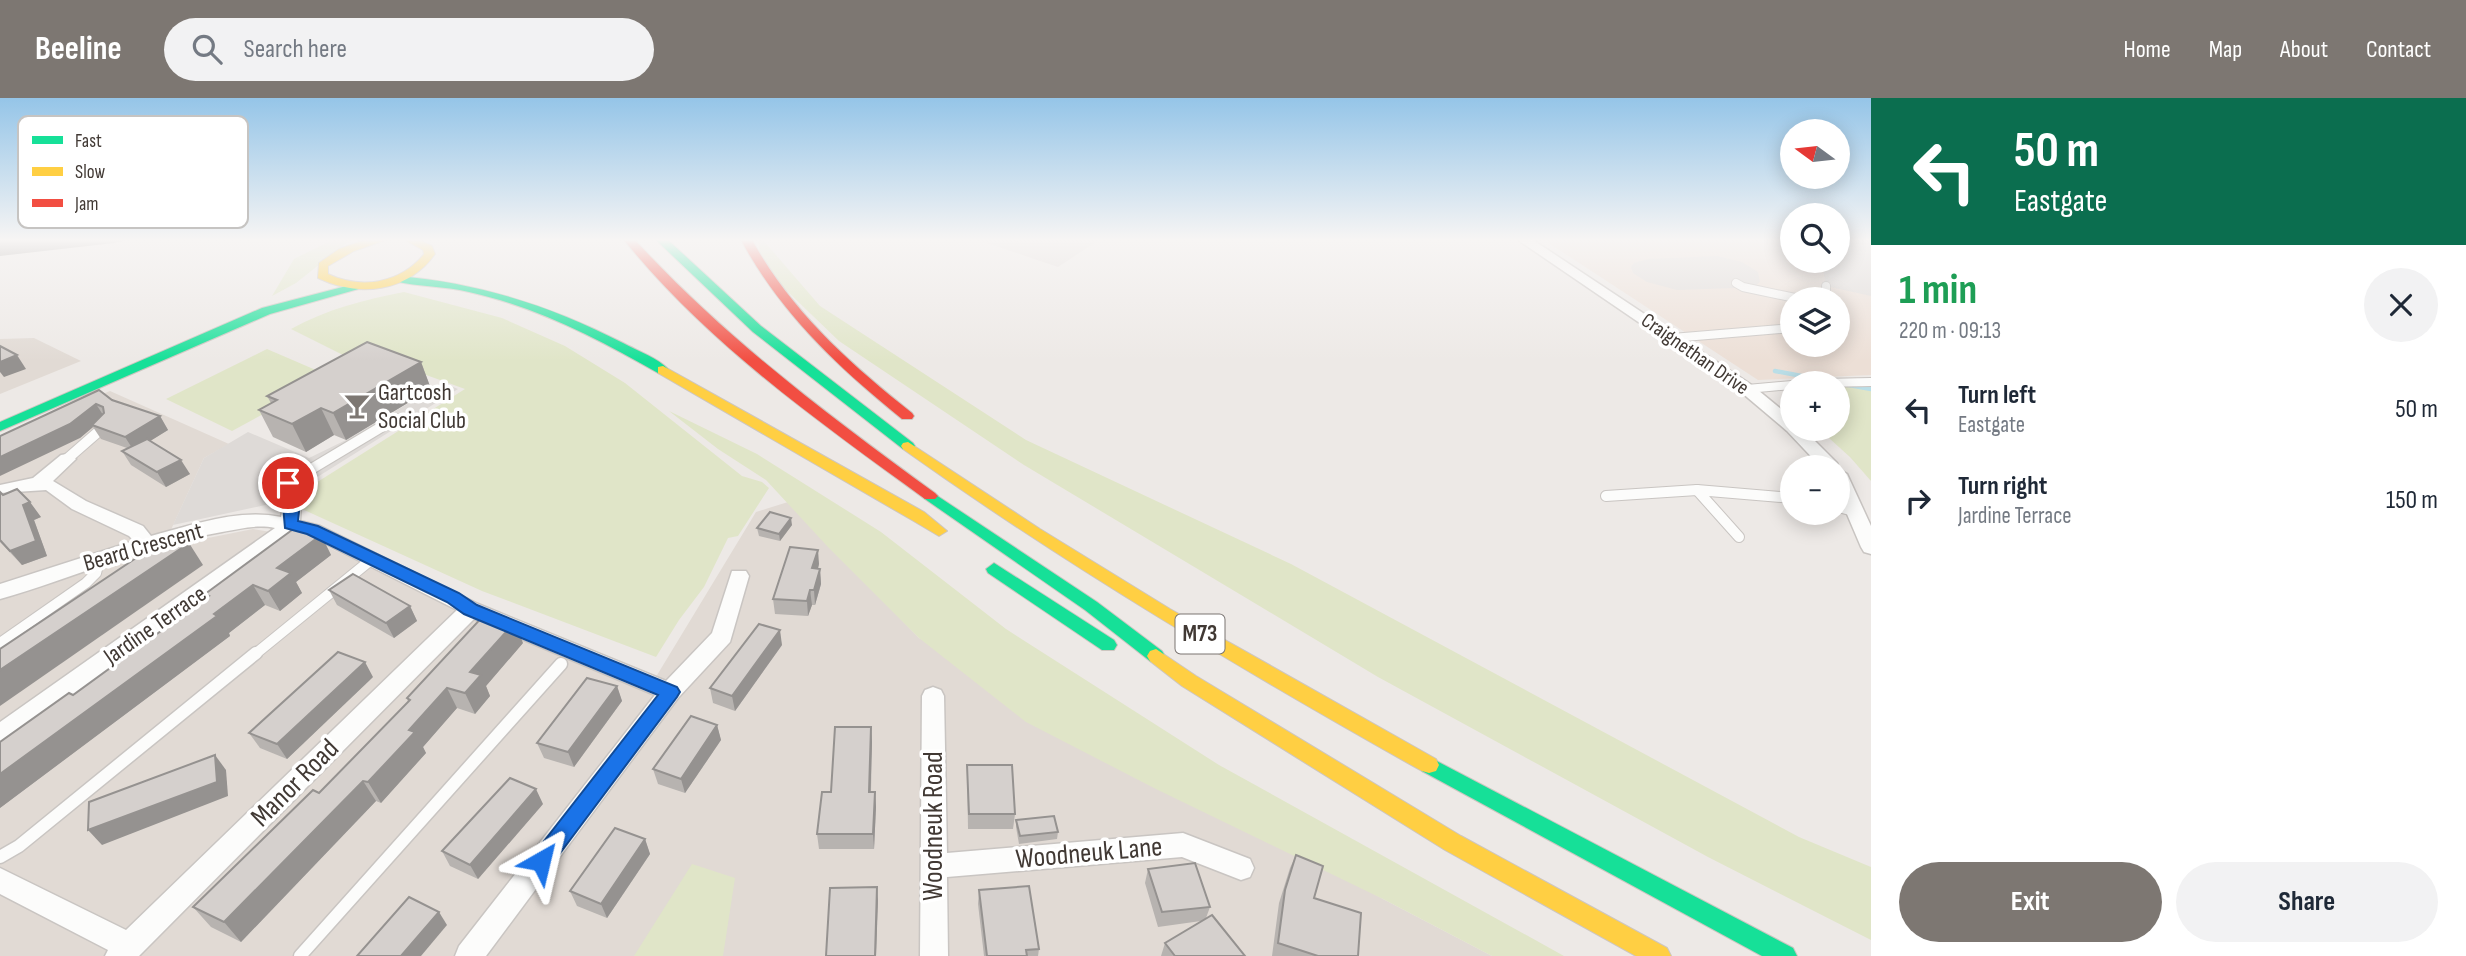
<!DOCTYPE html>
<meta charset="utf-8">
<style>
body{margin:0;font-family:"Sofia Sans Condensed",sans-serif;background:#f2f2f3;color:#1f2937;height:100vh;display:flex;flex-direction:column;font-size:26px;white-space:nowrap}
*{box-sizing:border-box;margin:0}
p{font-size:23px;color:#747a83}
.icon{flex:none;width:38px;height:38px;fill:none;stroke:currentColor;stroke-width:2;stroke-linecap:round;stroke-linejoin:round}
.map{position:relative;flex:1;overflow:hidden}
.panel{display:flex;flex-direction:column;background:#fff;width:595px}
.panel>*{flex:none}
.guide{background:#0b6e4f;color:#fff;overflow:hidden}
.needle{width:46px;rotate:285deg}
.fabs{position:absolute;left:1780px;top:21px;display:grid;gap:14px}
.fabs a{display:grid;place-items:center;width:70px;height:70px;border-radius:50%;background:#fff;box-shadow:0 4px 18px #0003;font-size:35px}
.pin{position:absolute;display:grid;place-items:center;width:60px;height:60px;color:#fff;margin:-30px;border:4px solid #fff;border-radius:50%;box-shadow:0 2px 7px #0007}
.me{position:absolute;width:77px;margin:-38px;rotate:37deg;stroke-linejoin:round;filter:drop-shadow(0 0 5px #0008)}
.turn{display:flex;align-items:center;gap:24px;height:147px;padding:0 28px;font-size:32px}
.turn .icon{width:91px;height:91px;stroke-width:2.5}
.turn b{display:block;font-size:49px;line-height:60px}
.round{display:grid;place-items:center;flex:none;width:74px;height:74px;border-radius:37px;background:#f2f2f3}
.overview{display:flex;align-items:center;justify-content:space-between;height:119px;padding:0 28px}
h1{font-size:42px;font-weight:700;line-height:52px;color:#1e9e55}
.button{display:flex;gap:14px;margin-top:auto;padding:14px 28px}
.button a{flex:1;height:80px;border-radius:42px;background:#7d7772;color:#fff;font-size:28px;font-weight:700;line-height:80px;text-align:center}
.button a+a{background:#f2f2f3;color:#1f2937}
ul{padding:0;list-style:none}
li{display:flex;align-items:center;gap:21px;height:91px;padding:0 28px}
li div{flex:1}
li b{display:block;font-size:26px}
li em{font-style:normal}
header{display:flex;align-items:center;gap:42px;box-sizing:border-box;height:98px;padding:0 35px;background:#7d7772;color:#fff}
header strong{font-size:33px}
nav{display:flex;gap:38px;margin-inline-start:auto;font-size:24px}
.search{width:490px;height:63px;background:#f2f2f3;display:flex;align-items:center;gap:18px;box-sizing:border-box;padding:0 24px;border-radius:38px;color:#747a83;font-size:26px}
main{display:flex;flex:1;min-height:0}
.map>svg:first-child{display:block}
.residential{fill:#e1dad4}
.commercial{fill:#ecdfd6;fill-rule:evenodd}
.industrial{fill:#e0dad7}
.green{fill:#e0e5c8}
.parking{fill:#dedad7}
.lines{fill:none;stroke-linecap:round;stroke-linejoin:round}
.stream{stroke:#badee7;stroke-width:4.5}
.lane-far2-casing{stroke:#c9c5c2;stroke-width:10}
.lane-far1-casing{stroke:#c9c5c2;stroke-width:12}
.lane-casing{stroke:#c9c5c2;stroke-width:15}
.street-casing{stroke:#c9c5c2;stroke-width:3}
.fast-casing{stroke:#cdc6c0;stroke-width:2}
.slow-casing{stroke:#cdc6c0;stroke-width:2}
.jam-casing{stroke:#cdc6c0;stroke-width:2}
.lane-far2{stroke:#fcfcfb;stroke-width:8}
.lane-far1{stroke:#fcfcfb;stroke-width:10}
.lane{stroke:#fcfcfb;stroke-width:12}
.street{fill:#fcfcfb;fill-rule:evenodd}
.fast{fill:#16e098;fill-rule:evenodd}
.slow{fill:#ffcf43;fill-rule:evenodd}
.jam{fill:#f24e42;fill-rule:evenodd}
.wall{fill:#b7b3b0}
.shaded-wall{fill:#959290}
.building{fill:#d5d0cd;stroke:#959290;stroke-width:2}
.route{fill:#1a73e8;stroke:#114b97;stroke-width:2}
.labels{text-anchor:middle;dominant-baseline:central;stroke-width:7;stroke-linejoin:round;paint-order:stroke}
.far-street-label{font-size:21px;fill:#413934;stroke:#fff}
.shield{fill:#fff;stroke:#7a7471;stroke-width:2}
.shield-label{font-size:23px;font-weight:bold;fill:#413934}
.poi-label{font-size:24px;fill:#413934;stroke:#fff;text-anchor:start}
.street-label{font-size:24px;fill:#413934;stroke:#fff}
.near-street-label{font-size:28px;fill:#413934;stroke:#fff}
.key{fill:#fff;stroke:#c6c4c2;stroke-width:2}
.key-label{font-size:19px;fill:#413934}
</style>
<header>
<strong>Beeline</strong>
<div class="search"><svg class="icon" aria-label="search" viewBox="0 0 24 24"><circle cx="10" cy="10" r="6"/><path d="M15 15l6 6"/></svg>Search here</div>
<nav><a>Home</a><a>Map</a><a>About</a><a>Contact</a></nav>
</header>
<main>
<div class="map">
<svg width="1871" height="858" viewBox="0 0 1871 858">
<rect width="100%" height="100%" fill="#ede9e6"/>
<g class="residential">
<polygon points="34,240 81,263 0,296 0,241"/>
<polygon points="110,293 229,346 204,360 163,449 253,431 308,440 450,507 648,592 756,414 788,404 919,540 1383,801 1492,858 0,858 0,338"/>
</g>
<path class="commercial" d="M1544 142H1792V163H1838V142H1871V277L1758 282ZM1792 201H1838V247H1792Z"/>
<polygon class="industrial" points="978,142 1099,142 1058,169"/>
<g class="green">
<polygon points="332,142 350,142 296,185 272,198 294,161"/>
<polygon points="758,142 763,142 820,208 1026,342 1291,466 1799,739 1871,769 1871,842 1708,759 1378,579 1024,367 839,243 761,168"/>
<path d="M404 194 502 220 565 248 625 285 742 378 762 384 769 390 738 438 728 440 704 489 679 522 656 559 482 493 302 411 311 388 465 291 379 260 347 259 291 231C327 211 364 202 404 194Z"/>
<polygon points="267,251 332,279 232,333 166,301"/>
<polygon points="1838,288 1871,288 1871,383 1850,359 1819,331 1838,331"/>
<polygon points="669,313 757,356 881,434 1006,531 1219,667 1564,858 1492,858 1383,801 1156,691 1026,624 919,540 828,449 766,382 718,351"/>
<polygon points="692,766 735,780 723,858 634,858"/>
</g>
<g class="parking">
<polygon points="1838,142 1871,142 1871,198 1826,188 1822,163 1838,163"/>
<polygon points="1717,158 1742,164 1758,174 1760,184 1755,188 1735,190 1677,192 1647,184 1633,175 1631,169 1634,165 1648,161"/>
<polygon points="443,285 458,291 303,388 302,399 173,427 204,360 248,334 309,360 346,342"/>
</g>
<g class="lines">
<g class="stream">
<polyline points="1775,273 1828,283"/>
<polyline points="1849,287 1871,291"/>
</g>
<g class="lane-far2-casing">
<g id="lane-far2">
<polyline points="1736,185 1743,189 1800,201"/>
<polyline points="1826,188 1826,201"/>
<polyline points="1672,240 1792,230"/>
<polyline points="1821,285 1871,284"/>
<polyline points="1747,291 1792,287"/>
<polyline points="390,323 396,320"/>
</g>
</g>
<g class="lane-far1-casing">
<g id="lane-far1">
<polyline points="67,361 106,327"/>
<polyline points="1697,392 1739,439"/>
<polyline points="1606,398 1697,392 1792,400"/>
<polyline points="292,404 288,385 393,322"/>
<polyline points="1838,409 1854,413"/>
<polyline points="0,545 86,485 96,475 100,459"/>
<polyline points="254,557 372,461"/>
</g>
</g>
<g class="lane-casing">
<g id="lane">
<polyline points="0,759 19,748 256,555"/>
<polyline points="300,858 561,566"/>
</g>
</g>
<g class="street-casing">
<g id="street">
<polygon points="1518,142 1533,142 1753,288 1792,320 1792,331 1803,331 1837,365 1839,371 1847,376 1871,428 1871,456 1864,454 1861,449 1838,395 1838,369 1821,369 1787,333 1741,294"/>
<path d="M67 356 76 361 53 383 86 403 143 428 151 438C192 427 239 410 281 419L285 400H299L301 404 300 423 320 428 478 506 666 583 712 535 732 473H746L749 478 730 544 678 600 486 858H455L459 848 655 597 474 521 139 858H105L108 852 0 796V770L126 832 457 512 308 437 293 434 282 446 8 644 0 647V624L275 430C257 426 240 431 222 434 145 447 74 480 0 501V486L134 443 129 438 72 411 46 392 0 395V387L33 380 61 357Z"/>
<polygon points="933,589 941,592 944,598 947,755 1183,735 1250,761 1254,770 1250,779 1241,782 1182,759 947,779 948,858 920,858 922,598 925,592"/>
</g>
</g>
<g class="fast-casing">
<g id="fast">
<polygon points="366,142 379,142 370,147 366,146"/>
<polygon points="656,142 668,142 761,228 913,345 915,348 913,351 903,351 753,234"/>
<path d="M398 178C479 185 551 208 623 245 638 253 658 260 669 272L663 276 658 275C598 241 537 209 469 194 444 188 419 189 394 183L392 181Z"/>
<polygon points="358,185 362,186 362,190 270,216 0,333 0,324 262,210"/>
<polygon points="930,393 1097,504 1162,553 1165,558 1162,563 1156,565 1150,563 1085,512 925,401 922,398"/>
<polygon points="994,465 1114,542 1117,547 1114,552 1102,552 988,475 986,471"/>
<polygon points="1429,659 1793,850 1797,858 1762,858 1422,673 1419,667 1422,661"/>
</g>
</g>
<g class="slow-casing">
<g id="slow">
<path d="M364 142H386L354 153 328 168V176C362 192 401 185 424 156L423 152 405 142H420L432 148 435 156C408 194 359 200 318 180L319 165 339 151Z"/>
<polygon points="663,268 924,414 947,433 939,438 912,422 658,275 658,269"/>
<path d="M908 344 1040 431 1170 511 1436 661 1439 667 1436 673 1429 675 1422 673C1244 573 1069 469 903 351L901 348 903 345Z"/>
<polygon points="1156,551 1196,578 1461,738 1667,850 1671,858 1636,858 1445,752 1182,588 1150,563 1147,558 1150,553"/>
</g>
</g>
<g class="jam-casing">
<g id="jam">
<path d="M624 142H635C725 240 829 318 935 395L938 398 935 401H925C819 324 707 245 624 142Z"/>
<path d="M741 142H752C792 214 849 265 912 315L914 318 912 321H902C838 269 781 216 741 142Z"/>
</g>
</g>
<use href="#lane-far2" class="lane-far2"/>
<use href="#lane-far1" class="lane-far1"/>
<use href="#lane" class="lane"/>
<use href="#street" class="street"/>
<use href="#fast" class="fast"/>
<use href="#slow" class="slow"/>
<use href="#jam" class="jam"/>
</g>
<g class="wall">
<polygon points="421,264 431,291 346,342 334,337 306,354 273,339 259,312 271,305 267,298"/>
<polygon points="99,292 112,302 160,318 168,332 150,343 190,376 166,389 131,367 122,353 127,350 101,341 93,329 80,340"/>
<polygon points="0,394 3,397 41,419 34,422 47,458 22,467 0,444"/>
<polygon points="792,427 780,443 759,438 757,430"/>
<polygon points="321,437 331,457 296,484 302,495 280,513 265,507 229,535 230,538 0,710 0,676 73,597 207,499 205,496"/>
<polygon points="819,466 818,471 820,471 821,486 815,507 812,507 808,518 775,516 773,501"/>
<polygon points="329,492 410,508 417,523 394,540 337,507"/>
<polygon points="523,545 486,588 490,598 475,616 457,610 423,649 426,655 381,705 376,703 241,844 211,829 193,809 319,695 408,604 407,600"/>
<polygon points="782,547 735,613 713,605 710,590"/>
<polygon points="373,579 287,661 260,650 249,635"/>
<polygon points="617,588 622,603 574,669 544,660 537,645"/>
<polygon points="717,627 721,642 685,695 658,686 653,671"/>
<polygon points="871,629 872,644 871,694 875,694 876,709 874,751 819,751 817,736 831,694"/>
<polygon points="967,667 1015,716 1013,731 968,731"/>
<polygon points="543,706 478,781 450,768 442,753"/>
<polygon points="1016,722 1058,734 1057,741 1019,746 1016,729"/>
<polygon points="645,741 650,756 607,820 577,808 570,793"/>
<polygon points="1296,757 1314,800 1358,858 1272,858 1279,805 1290,770"/>
<polygon points="1148,771 1210,809 1206,820 1245,858 1161,858 1165,845 1201,823 1158,829 1145,785"/>
<polygon points="979,792 1039,851 1038,858 984,858 978,806"/>
</g>
<g class="shaded-wall">
<polygon points="0,142 127,142 114,145 0,158"/>
<polygon points="17,257 26,271 4,279 0,274 0,264"/>
<polygon points="421,264 431,291 346,342 333,315"/>
<polygon points="96,306 105,320 92,327 93,329 80,340 0,378 0,359"/>
<polygon points="321,310 334,337 306,354 292,326"/>
<polygon points="160,318 168,332 134,353 125,339"/>
<polygon points="181,362 190,376 166,389 157,374"/>
<polygon points="30,404 41,419 34,422 47,458 22,467 10,453 23,407"/>
<polygon points="791,420 792,427 780,443 779,436"/>
<polygon points="321,437 331,457 296,484 302,495 280,513 268,493 277,470"/>
<polygon points="189,445 203,467 0,608 0,572"/>
<polygon points="818,452 819,466 814,485 812,470"/>
<polygon points="820,471 821,486 815,507 814,492"/>
<polygon points="253,487 265,507 229,535 230,538 0,710 0,676"/>
<polygon points="810,492 812,507 808,518 807,503"/>
<polygon points="410,508 417,523 394,540 386,525"/>
<polygon points="515,524 523,545 486,588 490,598 475,616 465,595 470,574"/>
<polygon points="780,532 782,547 735,613 732,598"/>
<polygon points="365,564 373,579 287,661 277,646"/>
<polygon points="617,588 622,603 574,669 568,654"/>
<polygon points="447,590 457,610 423,649 426,655 381,705 368,684 409,632"/>
<polygon points="717,627 721,642 685,695 681,681"/>
<polygon points="871,629 872,644 870,709 869,694"/>
<polygon points="215,657 226,672 228,698 102,747 88,732"/>
<polygon points="363,683 376,703 241,844 224,824"/>
<polygon points="536,691 543,706 478,781 470,767"/>
<polygon points="875,694 876,709 874,751 873,736"/>
<polygon points="645,741 650,756 607,820 601,806"/>
<polygon points="877,789 878,803 876,858 875,858"/>
<polygon points="439,814 447,827 421,858 401,858"/>
</g>
<g class="building">
<polygon points="367,244 421,264 333,315 321,310 292,326 259,312 277,302 267,298"/>
<polygon points="0,248 17,257 0,264"/>
<polygon points="99,292 112,302 160,318 125,339 92,327 104,315 103,309 96,306 70,326 0,359 0,338"/>
<polygon points="147,341 181,362 157,374 122,353"/>
<polygon points="17,391 30,404 23,407 36,443 10,453 0,442 0,394 3,397"/>
<polygon points="770,414 791,420 779,436 757,430"/>
<polygon points="296,429 321,437 277,470 291,475 268,493 253,487 214,516 217,518 0,676 0,644 69,595 73,597 209,498 205,496"/>
<polygon points="169,438 189,445 0,572 0,551"/>
<polygon points="790,449 818,452 812,470 820,471 814,492 810,492 807,503 773,501"/>
<polygon points="353,476 410,508 386,525 329,492"/>
<polygon points="485,516 515,524 470,574 481,577 465,595 447,590 409,632 415,634 368,684 363,683 224,824 193,809 313,692 319,695 410,602 407,600"/>
<polygon points="759,526 780,532 732,598 710,590"/>
<polygon points="338,554 365,564 277,646 249,635"/>
<polygon points="587,580 617,588 568,654 537,645"/>
<polygon points="691,618 717,627 681,681 653,671"/>
<polygon points="835,629 871,629 869,694 875,694 873,736 817,736 822,694 831,694"/>
<polygon points="215,657 217,684 88,732 89,704"/>
<polygon points="967,667 1012,667 1015,716 969,716"/>
<polygon points="510,680 536,691 470,767 442,753"/>
<polygon points="1054,718 1058,734 1020,738 1016,722"/>
<polygon points="615,730 645,741 601,806 570,793"/>
<polygon points="1296,757 1323,768 1314,800 1361,815 1358,858 1318,858 1278,845 1285,792"/>
<polygon points="1195,765 1210,809 1162,814 1148,771"/>
<polygon points="1029,788 1039,851 1026,852 1027,858 987,858 979,792"/>
<polygon points="877,789 875,858 826,858 830,790"/>
<polygon points="409,799 439,814 401,858 357,858"/>
<polygon points="1212,817 1245,858 1175,858 1165,845"/>
</g>
<linearGradient id="sky" x2="0" y2="1"><stop stop-color="#95c5e8"/><stop offset="0.54" stop-color="#f7f5f4"/><stop offset="1" stop-color="#f7f5f4" stop-opacity="0"/></linearGradient>
<rect width="1871" height="263" fill="url(#sky)"/>
<polygon class="route" points="288,380 296,385 300,404 298,423 318,428 459,495 477,507 677,589 680,594 677,599 549,770 541,773 534,770 531,763 534,756 658,597 464,516 447,504 307,436 285,430 281,385"/>
<defs>
<g id="bar-bare" transform="scale(2.1)"><path d="M-6-5H6L.8 .8V4.5H3.5V6h-7V4.5H-.8V.8Z" fill="#7d7772" stroke="#fff" stroke-width="2.5" paint-order="stroke"/></g>
</defs>
<g fill-rule="evenodd">
<use href="#bar-bare" x="357" y="308"/>
</g>
<g class="labels">
<g class="far-street-label">
<text transform="translate(1695 256) rotate(35)">Craignethan Drive</text>
</g>
<rect class="shield" x="1175.5" y="516.5" width="49" height="39" rx="5"/>
<g class="shield-label">
<text x="1200" y="536">M73</text>
</g>
<g class="poi-label">
<text x="378" y="294">Gartcosh<tspan x="378" dy="28">Social Club</tspan></text>
</g>
<g class="street-label">
<text transform="translate(143 449) rotate(-16)">Beard Crescent</text>
<text transform="translate(155 527) rotate(-35)">Jardine Terrace</text>
</g>
<g class="near-street-label">
<text transform="translate(295 685) rotate(-45)">Manor Road</text>
<text transform="translate(933 728) rotate(-90)">Woodneuk Road</text>
<text transform="translate(1089 755) rotate(-5)">Woodneuk Lane</text>
</g>
</g>
<rect x="18" y="18" width="230" height="112" rx="10" class="key"/>
<rect x="32" y="38" width="31" height="8" fill="#16e098"/>
<rect x="32" y="69" width="31" height="9" fill="#ffcf43"/>
<rect x="32" y="101" width="31" height="8" fill="#f24e42"/>
<g class="key-label">
<text x="75" y="49">Fast</text>
<text x="75" y="80">Slow</text>
<text x="75" y="112">Jam</text>
</g>
</svg>
<div class="fabs">
<a><svg class="needle" viewBox="-14 -14 28 28"><path d="M0-13l5 13h-10z" fill="#e53935"/><path d="M0 13l5-13h-10z" fill="#747a83"/></svg></a>
<a><svg class="icon" aria-label="search" viewBox="0 0 24 24"><circle cx="10" cy="10" r="6"/><path d="M15 15l6 6"/></svg></a>
<a><svg class="icon" aria-label="layers" viewBox="0 0 24 24"><path d="M12 4l9 5-9 5-9-5zM3 14l9 5 9-5"/></svg></a>
<a>+</a>
<a>−</a>
</div>
<div class="pin" style="left:288px;top:385px;background:#d93025"><svg class="icon" aria-label="arrive" viewBox="0 0 24 24"><path d="M6 21V4h12l-3 4 3 4H6"/></svg></div>
<svg class="me" style="left:541px;top:763px" viewBox="-20 -20 40 40"><path d="M0-17L14 15 0 8-14 15z" fill="#1a73e8" stroke="#fff" stroke-width="4"/></svg>
</div>
<section class="panel">
<div class="guide">
<div class="turn"><svg class="icon" aria-label="left" viewBox="0 0 24 24"><path d="M17 20v-9H6M10 6l-5 5 5 5"/></svg><div><b>50 m</b>Eastgate</div></div>
</div>
<div class="overview"><div><h1>1 min</h1><p>220 m · 09:13</p></div><a class="round"><svg class="icon" aria-label="close" viewBox="0 0 24 24"><path d="M6 6l12 12M18 6L6 18"/></svg></a></div>
<ul>
<li><svg class="icon" aria-label="left" viewBox="0 0 24 24"><path d="M17 20v-9H6M10 6l-5 5 5 5"/></svg><div><b>Turn left</b><p>Eastgate</p></div><em>50 m</em></li>
<li><svg class="icon" aria-label="right" viewBox="0 0 24 24"><path d="M7 20v-9h11M14 6l5 5-5 5"/></svg><div><b>Turn right</b><p>Jardine Terrace</p></div><em>150 m</em></li>
</ul>
<div class="button"><a>Exit</a><a>Share</a></div>
</section>
</main>
